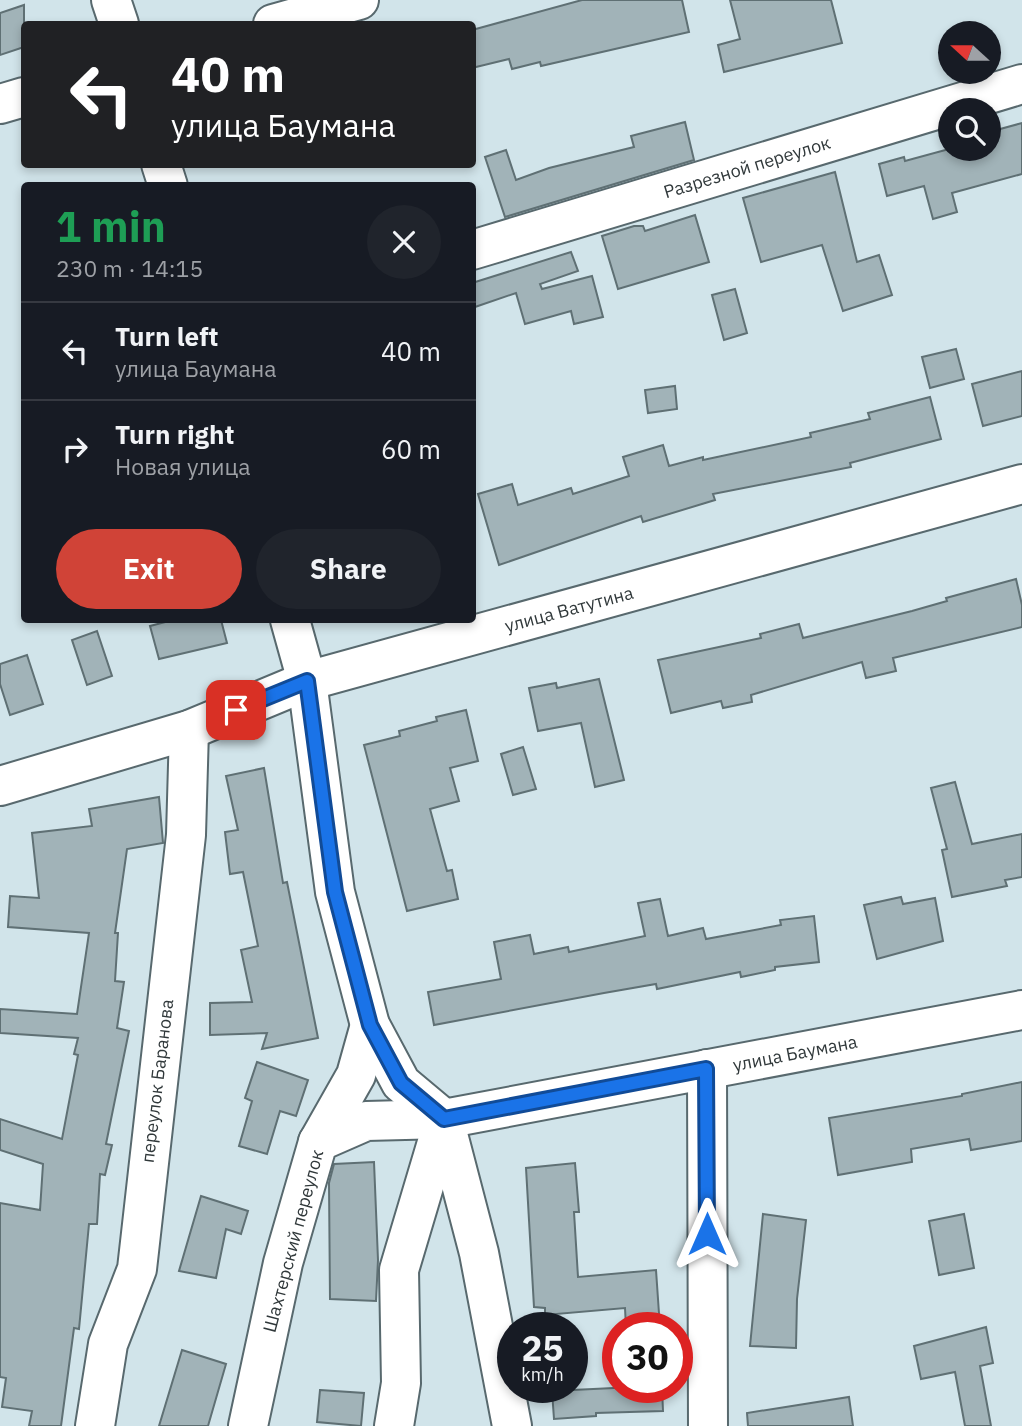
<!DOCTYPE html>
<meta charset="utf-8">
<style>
body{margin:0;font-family:"IBM Plex Sans",sans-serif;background:#20242c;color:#f1f3f6;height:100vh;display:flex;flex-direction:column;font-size:26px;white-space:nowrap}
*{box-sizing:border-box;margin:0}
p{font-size:23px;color:#9ea1a6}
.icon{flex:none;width:38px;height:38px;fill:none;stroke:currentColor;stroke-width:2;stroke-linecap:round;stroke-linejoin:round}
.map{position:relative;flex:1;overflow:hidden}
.side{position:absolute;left:21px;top:182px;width:455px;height:441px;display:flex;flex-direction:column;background:#171b24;border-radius:7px;box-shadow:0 4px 10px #0003}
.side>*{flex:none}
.guide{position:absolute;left:21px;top:21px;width:455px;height:147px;border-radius:7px;box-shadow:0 4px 10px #0003;background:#202124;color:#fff;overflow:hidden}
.needle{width:46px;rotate:291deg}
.tools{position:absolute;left:938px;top:21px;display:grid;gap:14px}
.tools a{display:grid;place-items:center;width:63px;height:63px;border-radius:50%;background:#171b24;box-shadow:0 4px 10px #0003;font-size:35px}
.speed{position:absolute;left:497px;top:1312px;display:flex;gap:14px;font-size:35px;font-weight:700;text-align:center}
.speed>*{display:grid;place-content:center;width:91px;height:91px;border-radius:50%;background:#171b24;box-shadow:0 4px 10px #0003;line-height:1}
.speed small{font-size:18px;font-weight:400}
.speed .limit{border:10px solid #d22;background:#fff;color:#111}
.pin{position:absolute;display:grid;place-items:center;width:60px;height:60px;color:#fff;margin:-30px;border-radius:14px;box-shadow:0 4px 10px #0006}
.me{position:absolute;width:77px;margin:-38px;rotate:0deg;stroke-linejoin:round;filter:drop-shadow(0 0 5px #0008)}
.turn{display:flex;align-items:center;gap:24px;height:147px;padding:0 35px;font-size:32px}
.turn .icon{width:91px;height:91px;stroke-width:2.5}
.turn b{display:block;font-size:49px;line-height:60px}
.round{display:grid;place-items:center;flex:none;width:74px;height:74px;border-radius:37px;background:#20242c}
.summary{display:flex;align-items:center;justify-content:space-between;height:119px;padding:0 35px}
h1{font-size:42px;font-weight:700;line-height:52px;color:#1e9e55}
.action{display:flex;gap:14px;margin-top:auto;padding:14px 35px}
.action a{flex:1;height:80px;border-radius:42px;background:#d04337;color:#fff;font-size:28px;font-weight:700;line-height:80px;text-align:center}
.action a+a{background:#20242c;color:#f1f3f6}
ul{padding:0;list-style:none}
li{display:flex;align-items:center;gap:21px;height:98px;padding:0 35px;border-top:2px solid #363941}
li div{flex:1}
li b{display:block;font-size:26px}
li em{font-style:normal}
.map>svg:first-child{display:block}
.building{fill:#a1b3b8;stroke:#5f7074;stroke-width:2}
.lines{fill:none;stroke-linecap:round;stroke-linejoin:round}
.minor-casing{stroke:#58696e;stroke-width:42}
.minor{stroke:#fff;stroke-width:38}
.route-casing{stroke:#114b97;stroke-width:18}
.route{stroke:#1a73e8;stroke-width:12}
.labels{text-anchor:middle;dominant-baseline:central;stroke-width:7;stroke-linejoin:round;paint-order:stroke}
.street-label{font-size:18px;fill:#30383a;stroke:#fff}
</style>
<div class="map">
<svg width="1022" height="1426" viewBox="0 0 1022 1426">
<rect width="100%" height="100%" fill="#d1e4ea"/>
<g class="building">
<polygon points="582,0 682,0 689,32 541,66 540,62 512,69 509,59 472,68 472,30"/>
<polygon points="730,0 831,0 842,43 724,72 718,45 740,39"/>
<polygon points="24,5 24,47 0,55 0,13"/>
<polygon points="685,122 694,160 505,217 485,157 506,150 516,180 549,168 634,147 631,136"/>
<polygon points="1022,123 1022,174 952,193 957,212 933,219 924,186 887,196 879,164 904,157 905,161 949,149 989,149 989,132"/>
<polygon points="835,172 857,262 879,255 892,295 843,311 822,245 761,262 743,198"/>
<polygon points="695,215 709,262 618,289 602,236 634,226 643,226 645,231"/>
<polygon points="571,252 578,271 540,284 542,289 592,276 603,317 574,324 571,311 525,324 516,293 472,308 472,283"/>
<polygon points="735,289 747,333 724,340 712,295"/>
<polygon points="956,349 964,379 930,388 922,357"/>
<polygon points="1022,371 1022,416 983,426 972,384"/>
<polygon points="675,386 677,409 648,413 645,390"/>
<polygon points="930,397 941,439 850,463 851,467 713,494 715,500 643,522 641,516 499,565 478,494 512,484 518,505 571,488 573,494 629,476 623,457 663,445 669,466 703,457 703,460 811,437 810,433 870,419 868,413"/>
<polygon points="1016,579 1022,605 1022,627 893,658 896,671 866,678 862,662 751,695 752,702 723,708 721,701 671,713 658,660 761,638 760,634 799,624 803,638 912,611 947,601 946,598"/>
<polygon points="173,620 221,620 227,643 159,659 150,626"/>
<polygon points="97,631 112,676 87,685 72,640"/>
<polygon points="27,655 43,704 10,715 0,684 0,664"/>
<polygon points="599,679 624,780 595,787 581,723 538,731 529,688 556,683 557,688"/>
<polygon points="466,710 478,761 450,768 459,801 430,809 447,871 452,870 458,899 407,911 364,745 400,736 399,731 437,721 436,717"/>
<polygon points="523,747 536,789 513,795 501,754"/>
<polygon points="264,768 283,883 287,882 318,1038 262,1049 267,1033 210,1035 210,1003 252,1002 241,950 258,946 243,872 230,874 225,832 238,830 226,776"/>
<polygon points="955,782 972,844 1022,834 1022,877 1005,880 1007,886 952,897 942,850 947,849 931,788"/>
<polygon points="159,797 163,843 127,849 115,933 118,933 115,981 124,982 117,1028 129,1031 106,1144 112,1145 105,1175 100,1174 97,1224 89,1224 79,1329 74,1328 61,1426 29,1426 32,1411 2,1407 6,1378 0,1377 0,1203 40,1210 43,1164 0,1150 0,1119 62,1139 78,1055 74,1054 78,1038 0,1033 0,1009 77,1014 89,933 8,927 10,896 39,898 32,833 92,826 89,809"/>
<polygon points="901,897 903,904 935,898 943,941 877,959 864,905"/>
<polygon points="660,899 668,936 703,928 706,939 781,925 780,920 814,916 819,962 775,967 775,970 741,977 740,972 657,989 656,984 604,993 434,1025 428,992 501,979 494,942 530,935 534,954 568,947 569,952 645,936 638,903"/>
<polygon points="257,1062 308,1080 296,1116 280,1111 267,1154 239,1146 252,1101 245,1098"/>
<polygon points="1022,1082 1022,1141 971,1150 969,1139 911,1149 912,1162 838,1175 829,1118 962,1096 962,1094"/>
<polygon points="374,1162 378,1260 376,1301 330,1299 329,1183 334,1164"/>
<polygon points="575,1163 579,1212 574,1212 578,1277 656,1270 660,1328 626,1328 625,1308 545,1315 545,1308 534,1307 526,1168"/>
<polygon points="201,1196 248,1211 241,1234 226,1229 216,1278 179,1271"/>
<polygon points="763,1214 806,1220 797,1299 796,1348 750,1346"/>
<polygon points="964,1214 974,1268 939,1275 929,1221"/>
<polygon points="986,1327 993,1363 980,1366 991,1426 965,1426 955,1372 921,1379 914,1346"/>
<polygon points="182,1350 226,1364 208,1426 159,1426"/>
<polygon points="614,1388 662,1388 663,1411 596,1413 596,1416 554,1419 552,1391"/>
<polygon points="320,1390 364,1393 361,1426 317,1422"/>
<polygon points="849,1397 853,1426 748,1426 747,1413"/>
</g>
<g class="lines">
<g class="minor-casing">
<g id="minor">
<polyline points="111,0 119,24"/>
<polyline points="273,24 359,0"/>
<polyline points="0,104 24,97"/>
<polyline points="161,164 168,186"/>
<polyline points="472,250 1022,84"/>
<polyline points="290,620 307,681 335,892 370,1025 401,1083 444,1119"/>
<polyline points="0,786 189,730 307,681 1022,484"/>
<polyline points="707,1069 708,1426"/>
<polyline points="444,1119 479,1253 512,1426"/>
<polyline points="318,1142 356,1075 370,1025"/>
<polyline points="95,1426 108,1344 137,1269 186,835 189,730"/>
<polyline points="248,1426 283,1263 318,1142 366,1121 444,1119 1022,1010"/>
<polyline points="394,1426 401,1383 399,1270 444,1119"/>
</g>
</g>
<use href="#minor" class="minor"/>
</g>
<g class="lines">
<g class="route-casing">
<polyline id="route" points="236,710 307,681 335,892 370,1025 401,1083 444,1119 706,1069 707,1234"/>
</g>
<use href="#route" class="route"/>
</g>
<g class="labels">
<g class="street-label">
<text transform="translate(747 167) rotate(-17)">Разрезной переулок</text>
<text transform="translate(569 609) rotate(-15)">улица Ватутина</text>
<text transform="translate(795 1053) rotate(-11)">улица Баумана</text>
<text transform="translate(157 1081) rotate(-83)">переулок Баранова</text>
<text transform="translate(293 1241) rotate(-75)">Шахтерский переулок</text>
</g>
</g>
</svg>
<div class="tools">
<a><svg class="needle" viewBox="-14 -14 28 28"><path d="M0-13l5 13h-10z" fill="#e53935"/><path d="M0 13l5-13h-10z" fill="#9ea1a6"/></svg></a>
<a><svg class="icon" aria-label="search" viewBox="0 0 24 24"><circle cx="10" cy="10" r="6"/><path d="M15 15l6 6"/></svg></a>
</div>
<div class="speed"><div>25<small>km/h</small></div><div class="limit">30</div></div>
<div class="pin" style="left:236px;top:710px;background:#d93025"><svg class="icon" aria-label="arrive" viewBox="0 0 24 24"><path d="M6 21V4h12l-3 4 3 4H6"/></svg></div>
<svg class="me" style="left:707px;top:1234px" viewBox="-20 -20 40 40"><path d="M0-17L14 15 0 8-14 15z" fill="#1a73e8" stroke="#fff" stroke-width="4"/></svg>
<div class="guide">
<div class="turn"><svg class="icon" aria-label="left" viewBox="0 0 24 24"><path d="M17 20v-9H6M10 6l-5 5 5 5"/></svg><div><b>40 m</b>улица Баумана</div></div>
</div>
<section class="side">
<div class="summary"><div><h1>1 min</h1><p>230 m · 14:15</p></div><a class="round"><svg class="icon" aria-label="close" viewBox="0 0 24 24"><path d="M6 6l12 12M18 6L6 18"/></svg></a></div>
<ul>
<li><svg class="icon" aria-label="left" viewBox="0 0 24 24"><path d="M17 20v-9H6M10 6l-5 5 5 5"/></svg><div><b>Turn left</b><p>улица Баумана</p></div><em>40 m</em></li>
<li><svg class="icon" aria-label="right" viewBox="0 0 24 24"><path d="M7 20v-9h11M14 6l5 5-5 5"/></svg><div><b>Turn right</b><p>Новая улица</p></div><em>60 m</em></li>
</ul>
<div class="action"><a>Exit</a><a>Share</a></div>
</section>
</div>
